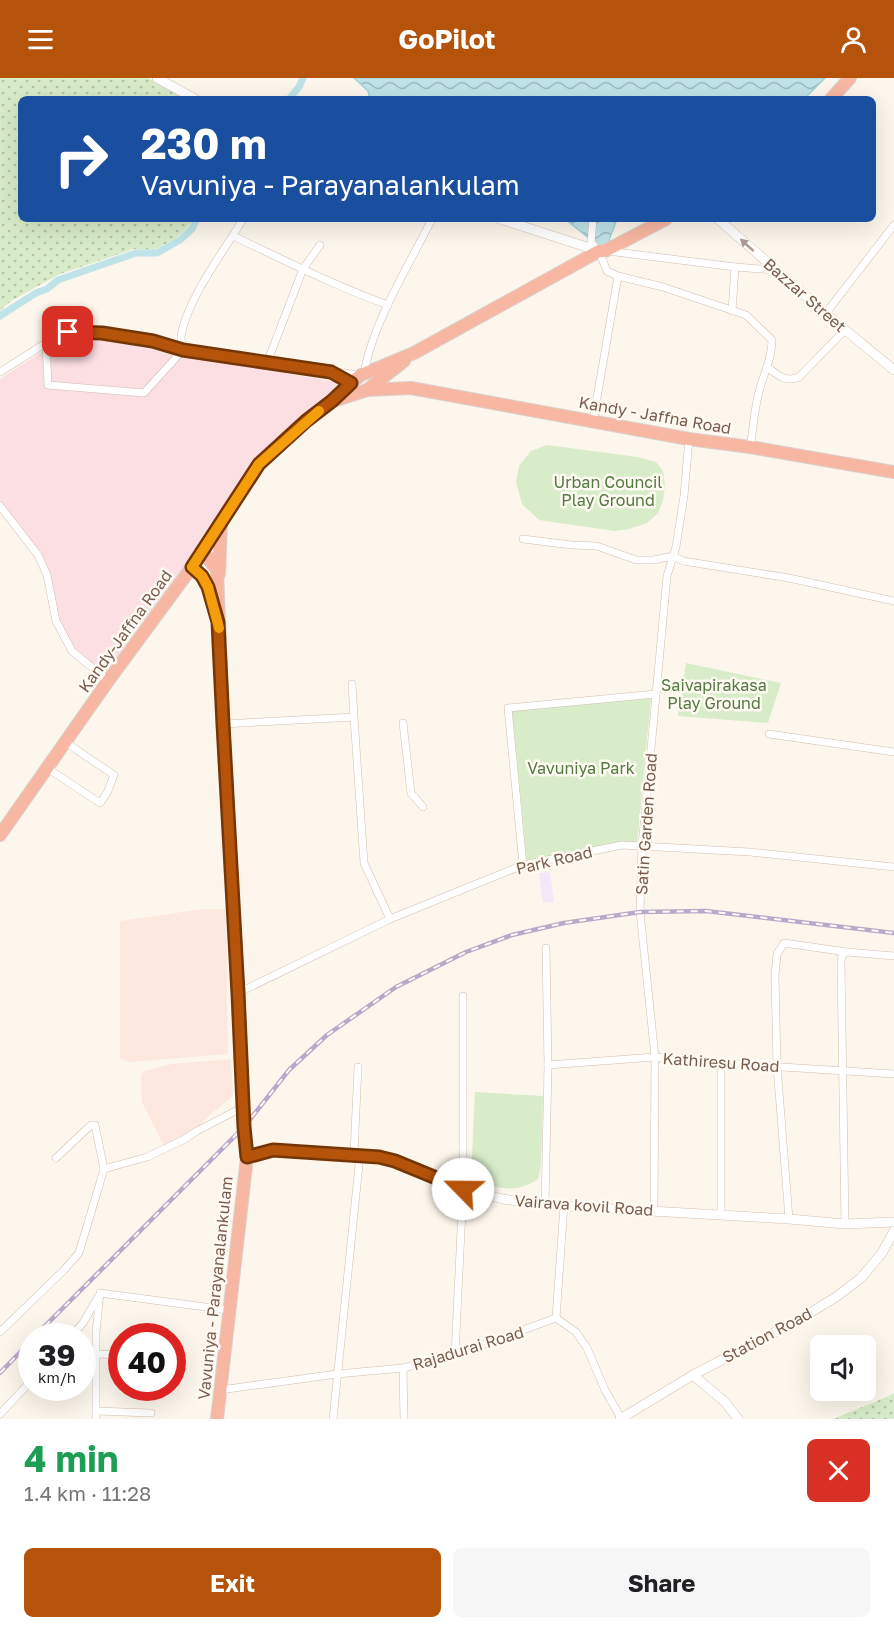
<!DOCTYPE html>
<meta charset="utf-8">
<style>
body{margin:0;font-family:"Golos Text",sans-serif;background:#f6f6f6;color:#202124;height:100vh;display:flex;flex-direction:column;font-size:22px;white-space:nowrap}
*{box-sizing:border-box;margin:0}
p{font-size:20px;color:#757577}
.icon{flex:none;width:33px;height:33px;fill:none;stroke:currentColor;stroke-width:2;stroke-linecap:round;stroke-linejoin:round}
.map{position:relative;height:1341px;overflow:hidden}
.details{display:flex;flex-direction:column;background:#fff;flex:1}
.details>*{flex:none}
.top-card{position:absolute;left:18px;top:18px;width:858px;height:126px;border-radius:9px;box-shadow:0 6px 24px #0002;background:#1a4fa0;color:#fff;overflow:hidden}
.tools{position:absolute;left:810px;top:1257px;display:grid;gap:12px}
.tools a{display:grid;place-items:center;width:66px;height:66px;border-radius:9px;background:#fff;box-shadow:0 6px 24px #0002;font-size:30px}
.speed{position:absolute;left:18px;top:1245px;display:flex;gap:12px;font-size:30px;font-weight:700;text-align:center}
.speed>*{display:grid;place-content:center;width:78px;height:78px;border-radius:50%;background:#fff;box-shadow:0 6px 24px #0002;line-height:1}
.speed small{font-size:15px;font-weight:400}
.speed .limit{border:9px solid #d22;background:#fff;color:#111}
.pin{position:absolute;display:grid;place-items:center;width:51px;height:51px;color:#fff;margin:-26px;border-radius:12px;box-shadow:0 3px 9px #0006}
.me{position:absolute;width:66px;margin:-33px;rotate:293deg;stroke-linejoin:round;filter:drop-shadow(0 0 4px #0008)}
.turn{display:flex;align-items:center;gap:21px;height:126px;padding:0 24px;font-size:27px}
.turn .icon{width:78px;height:78px;stroke-width:2.5}
.turn b{display:block;font-size:42px;line-height:51px}
.round{display:grid;place-items:center;flex:none;width:63px;height:63px;border-radius:9px;background:#f6f6f6}
.headline{display:flex;align-items:center;justify-content:space-between;height:102px;padding:0 24px}
h1{font-size:36px;font-weight:700;line-height:45px;color:#1e9e55}
.button{display:flex;gap:12px;margin-top:auto;padding:12px 24px}
.button a{flex:1;height:69px;border-radius:9px;background:#b45309;color:#fff;font-size:24px;font-weight:700;line-height:69px;text-align:center}
.button a+a{background:#f6f6f6;color:#202124}
header{display:flex;justify-content:space-between;align-items:center;height:78px;padding:0 24px;background:#b45309;color:#fff;font-size:27px;font-weight:700}
.map>svg:first-child{display:block}
.commercial{fill:#fde8e0}
.education{fill:#f3e8fa}
.medical{fill:#fbdfe3}
.grass{fill:url(#grass-dots)}
.park{fill:#d8ecc9}
.water{fill:url(#water-waves);stroke:#a5d3da;stroke-width:1.5}
.lines{fill:none;stroke-linecap:round;stroke-linejoin:round}
.canal{stroke:#bfe3e8;stroke-width:7}
.street-casing{stroke:#d1beb0;stroke-width:8}
.secondary-casing{stroke:#d6c0b0;stroke-width:10}
.highway-casing{stroke:#dad1cd;stroke-width:14}
.street{stroke:#fff;stroke-width:7}
.secondary{stroke:#fff;stroke-width:9}
.highway{stroke:#f7b7a3;stroke-width:12}
.rail-casing{stroke:#b9a8c9;stroke-width:4.5}
.rail{stroke:#fffaf3;stroke-width:2;stroke-dasharray:7;stroke-linecap:butt}
.oneway{fill:#af9d94}
.route-casing{stroke:#753606;stroke-width:15}
.route{stroke:#b45309;stroke-width:10}
.slow{stroke:#f59e0b;stroke-width:10}
.labels{text-anchor:middle;dominant-baseline:central;stroke-width:5;stroke-linejoin:round;paint-order:stroke}
.street-label{font-size:16px;fill:#7a5c4d;stroke:#fffaf3}
.park-label{font-size:16px;fill:#537a41;stroke:#fffaf3}
</style>
<header><svg class="icon" aria-label="menu" viewBox="0 0 24 24"><path d="M4 6h16M4 12h16M4 18h16"/></svg>GoPilot<svg class="icon" aria-label="person" viewBox="0 0 24 24"><circle cx="12" cy="8" r="4"/><path d="M4 21q1-7 8-7t8 7"/></svg></header>
<div class="map">
<svg width="894" height="1341" viewBox="0 0 894 1341">
<defs>
<pattern id="grass-dots" width="8" height="8" patternUnits="userSpaceOnUse" patternTransform="scale(1.5)"><rect width="8" height="8" fill="#d8ecc9"/><path d="M2 2h.1M6 6h.1" fill="none" stroke="#b4c2a5" stroke-width="1.8" stroke-linecap="round"/></pattern>
<pattern id="water-waves" width="16" height="10" patternUnits="userSpaceOnUse" patternTransform="scale(1.5)"><rect width="16" height="10" fill="#bfe3e8"/><path d="M0 5q4-4 8 0t8 0" fill="none" stroke="#a0bbbe"/></pattern>
</defs>
<rect width="100%" height="100%" fill="#fdf6ec"/>
<g class="commercial">
<polygon points="203,831 226,831 228,976 129,984 120,980 120,843"/>
<polygon points="231,981 233,1018 207,1039 195,1053 165,1070 142,1024 141,997 144,993 172,986"/>
</g>
<polygon class="education" points="550,794 554,824 543,825 539,795"/>
<polygon class="medical" points="70,262 104,262 341,305 337,311 260,379 108,598 74,572 58,541 43,481 20,447 0,423 0,301 40,275"/>
<g class="grass">
<polygon points="0,0 148,0 187,21 21,21 21,141 194,141 186,151 175,161 154,172 134,171 60,196 11,223 0,233"/>
<polygon points="894,1315 894,1341 833,1341 889,1318"/>
</g>
<g class="park">
<polygon points="547,367 638,379 656,384 663,393 665,407 663,423 658,435 647,445 629,451 614,453 539,442 522,426 516,404 519,388 531,373"/>
<polygon points="686,585 781,605 768,645 678,638"/>
<polygon points="651,620 637,766 527,784 512,633"/>
<path d="M475 1014 543 1018 541 1087 538 1101C515 1117 495 1110 471 1100Z"/>
</g>
<g class="water">
<polygon points="354,0 825,0 804,21 370,21 368,13"/>
<polygon points="565,141 617,141 605,173"/>
</g>
<g class="lines">
<g class="canal">
<polyline points="289,21 299,9 303,0"/>
<polyline points="0,238 36,215 47,211 58,202 136,175 157,175 180,162 192,151 197,141"/>
</g>
<g class="street-casing">
<g id="street">
<path d="M593 141 591 164 599 173 607 193 618 198 663 209 746 237 772 262C772 282 762 299 758 318 754 335 753 352 750 369"/>
<path d="M233 158C284 182 335 208 388 227"/>
<polyline points="608,173 735,189 775,192"/>
<polyline points="732,233 735,189"/>
<polyline points="826,235 894,147"/>
<path d="M46 265 48 307 144 315 183 272C182 267 181 263 181 258 188 219 223 175 243 141"/>
<polyline points="267,285 303,191 320,167"/>
<path d="M767 289C778 297 785 305 799 299L845 252"/>
<polyline points="0,294 46,265 68,254 102,255 153,263 183,272 283,288 361,297"/>
<path d="M364 296C372 246 409 187 432 141"/>
<polyline points="593,343 618,198"/>
<polyline points="0,428 38,477 47,497 56,543 72,573 108,603"/>
<polyline points="523,461 572,467 597,468 636,482 654,482 673,478 683,483 789,500 894,523"/>
<polyline points="352,606 354,639"/>
<polyline points="403,645 411,715 423,729"/>
<polyline points="223,646 354,639 364,785 390,841"/>
<polyline points="769,656 894,674"/>
<polyline points="47,690 100,725 107,715 114,697 65,664"/>
<polyline points="523,787 508,630 656,616"/>
<polyline points="238,915 390,841 523,787 622,767 750,774 894,789"/>
<polyline points="548,987 655,979 704,984 894,996"/>
<polyline points="354,1076 358,989"/>
<polyline points="56,1080 91,1047 95,1047 104,1091"/>
<polyline points="545,1127 548,987 546,870"/>
<polyline points="654,1133 655,979 640,834 642,768 667,498 676,469 684,418 689,361"/>
<polyline points="721,1137 721,985"/>
<polyline points="789,1141 777,988 775,897 777,876 784,865 847,874"/>
<polyline points="845,1146 841,885 842,877 847,874 894,878"/>
<polyline points="556,1240 564,1127"/>
<polyline points="0,1254 64,1192 79,1175 104,1091 147,1079 183,1062 197,1053 243,1029"/>
<polyline points="71,1258 83,1245 98,1219"/>
<polyline points="96,1276 122,1277"/>
<polyline points="455,1277 463,1111 463,918"/>
<polyline points="403,1290 404,1341"/>
<polyline points="220,1312 337,1296 403,1290 455,1277 556,1240 576,1254 587,1270 605,1312 621,1340"/>
<polyline points="96,1333 151,1335"/>
<polyline points="0,1336 32,1302"/>
<polyline points="96,1341 96,1254 100,1215 228,1232"/>
<polyline points="333,1341 360,1077"/>
</g>
</g>
<g class="secondary-casing">
<g id="secondary">
<polyline points="157,0 195,21"/>
<polyline points="500,141 599,173"/>
<polyline points="718,141 832,241 894,292"/>
<polyline points="247,1079 273,1072 379,1079 395,1083 463,1111 503,1121 545,1127 789,1141 845,1146 894,1144"/>
<polyline points="693,1297 725,1324 738,1341"/>
<polyline points="620,1341 693,1297 800,1241 836,1219 861,1200 882,1175 894,1153"/>
</g>
</g>
<g class="highway-casing">
<g id="highway">
<polyline points="831,21 850,0"/>
<polyline points="367,312 404,283"/>
<polyline points="336,322 367,312 411,310 689,361 750,369 894,394"/>
<polyline points="202,472 217,492 223,646 238,915 244,1049 247,1079 217,1341"/>
<path d="M192 489C208 502 209 512 215 532"/>
<polyline points="219,496 221,444"/>
<polyline points="0,757 108,603 192,489 259,386 306,343 332,323 347,308 361,297 414,275 599,173 605,173 666,141"/>
</g>
</g>
<use href="#street" class="street"/>
<use href="#secondary" class="secondary"/>
<use href="#highway" class="highway"/>
<g class="rail-casing">
<g id="rail">
<polyline points="35,1258 244,1049 289,992 327,957 396,909 466,874 512,857 564,845 640,834 706,833 894,855"/>
<polyline points="0,1295 32,1262"/>
</g>
</g>
<use href="#rail" class="rail"/>
</g>
<defs><path id="oneway-solid" d="M-6-.8H1V-3.2L6.5 0L1 3.2V.8H-6Z" transform="scale(1.5)"/></defs>
<use class="oneway" href="#oneway-solid" transform="translate(747 167) rotate(-138)"/>
<g class="lines">
<g class="route-casing">
<polyline id="route" points="68,254 102,255 153,263 183,272 331,294 351,305 332,323 306,343 259,386 192,489 202,498 208,509 218,544 223,646 238,915 244,1049 247,1079 273,1072 379,1079 395,1083 463,1111"/>
</g>
<use href="#route" class="route"/>
<polyline class="slow" points="219,550 208,509 202,498 192,489 259,386 319,333"/>
</g>
<g class="labels">
<g class="street-label">
<text transform="translate(805 217) rotate(41)">Bazzar Street</text>
<text transform="translate(655 337) rotate(10)">Kandy - Jaffna Road</text>
<text transform="translate(125 553) rotate(-54)">Kandy-Jaffna Road</text>
<text transform="translate(646 746) rotate(-86)">Satin Garden Road</text>
<text transform="translate(554 782) rotate(-13)">Park Road</text>
<text transform="translate(721 984) rotate(4)">Kathiresu Road</text>
<text transform="translate(584 1127) rotate(4)">Vairava kovil Road</text>
<text transform="translate(215 1210) rotate(-84)">Vavuniya - Parayanalankulam</text>
<text transform="translate(767 1257) rotate(-28)">Station Road</text>
<text transform="translate(468 1270) rotate(-17)">Rajadurai Road</text>
</g>
<g class="park-label">
<text x="608" y="404">Urban Council<tspan x="608" dy="18">Play Ground</tspan></text>
<text x="714" y="607">Saivapirakasa<tspan x="714" dy="18">Play Ground</tspan></text>
<text x="581" y="690">Vavuniya Park</text>
</g>
</g>
</svg>
<div class="tools">
<a><svg class="icon" aria-label="sound" viewBox="0 0 24 24"><path d="M4 9h4l5-4v14l-5-4H4zM17 9q2 3 0 6"/></svg></a>
</div>
<div class="speed"><div>39<small>km/h</small></div><div class="limit">40</div></div>
<div class="pin" style="left:68px;top:254px;background:#d93025"><svg class="icon" aria-label="arrive" viewBox="0 0 24 24"><path d="M6 21V4h12l-3 4 3 4H6"/></svg></div>
<svg class="me" style="left:463px;top:1111px" viewBox="-20 -20 40 40"><circle r="19" fill="#fff"/><path d="M0-13L10 11 0 6-10 11z" fill="#b45309"/></svg>
<div class="top-card">
<div class="turn"><svg class="icon" aria-label="right" viewBox="0 0 24 24"><path d="M7 20v-9h11M14 6l5 5-5 5"/></svg><div><b>230 m</b>Vavuniya - Parayanalankulam</div></div>
</div>
</div>
<section class="details">
<div class="headline"><div><h1>4 min</h1><p>1.4 km · 11:28</p></div><a class="round" style="background:#d93025;color:#fff"><svg class="icon" aria-label="close" viewBox="0 0 24 24"><path d="M6 6l12 12M18 6L6 18"/></svg></a></div>
<div class="button"><a>Exit</a><a>Share</a></div>
</section>
